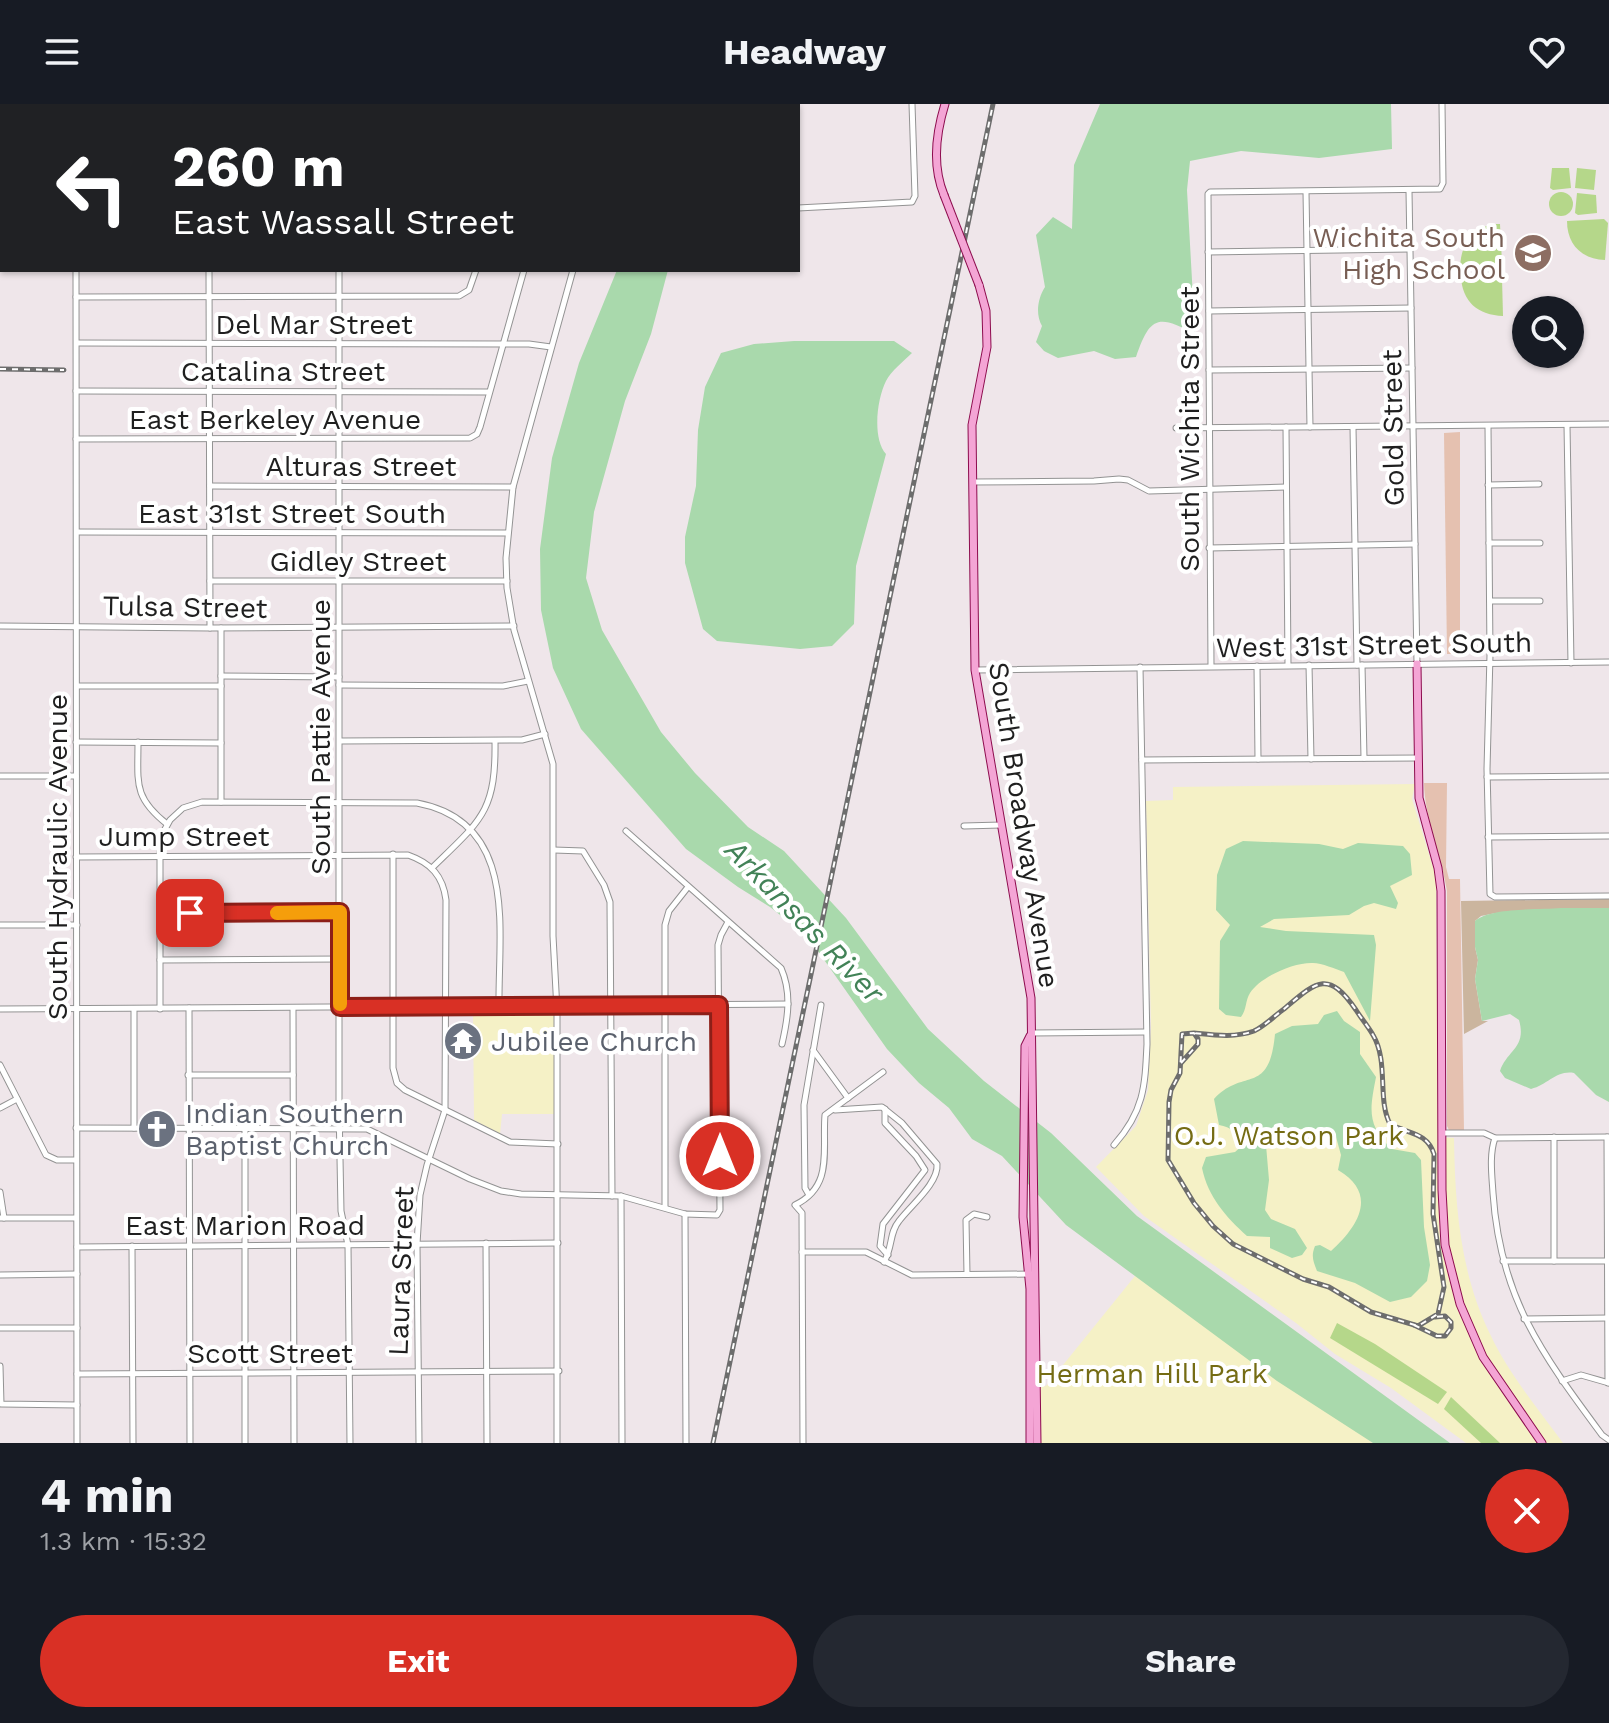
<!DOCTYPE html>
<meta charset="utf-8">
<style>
body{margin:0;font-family:"Work Sans",sans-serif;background:#242831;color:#f1f3f6;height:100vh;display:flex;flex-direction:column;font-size:30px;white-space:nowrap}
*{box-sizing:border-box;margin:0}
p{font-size:26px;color:#9ea1a6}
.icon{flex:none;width:44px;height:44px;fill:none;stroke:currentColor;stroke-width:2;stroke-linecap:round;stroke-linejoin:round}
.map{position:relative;height:1339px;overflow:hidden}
.sheet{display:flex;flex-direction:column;background:#171b24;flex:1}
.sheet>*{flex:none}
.guide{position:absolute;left:0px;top:0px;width:800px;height:168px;box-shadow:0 2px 6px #0004;background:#202124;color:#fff;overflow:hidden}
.controls{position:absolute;left:1512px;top:192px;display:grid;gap:16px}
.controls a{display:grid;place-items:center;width:72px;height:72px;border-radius:50%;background:#171b24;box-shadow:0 2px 6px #0004;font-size:40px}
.pin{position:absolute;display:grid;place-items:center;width:68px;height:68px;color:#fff;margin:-34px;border-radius:16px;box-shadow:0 4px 12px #0006}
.me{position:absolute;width:88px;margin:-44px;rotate:0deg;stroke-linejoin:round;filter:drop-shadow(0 0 6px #0008)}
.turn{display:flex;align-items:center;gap:28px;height:168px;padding:0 40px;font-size:36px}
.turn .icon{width:104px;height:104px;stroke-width:2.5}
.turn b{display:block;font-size:56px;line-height:68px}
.round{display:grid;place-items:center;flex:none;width:84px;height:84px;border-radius:42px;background:#242831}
.overview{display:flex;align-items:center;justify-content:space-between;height:136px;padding:0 40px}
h1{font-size:48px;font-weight:700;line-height:60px}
.primary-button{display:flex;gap:16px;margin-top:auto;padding:16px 40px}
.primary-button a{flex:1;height:92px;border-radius:48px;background:#d93025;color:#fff;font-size:32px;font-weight:700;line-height:92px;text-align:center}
.primary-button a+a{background:#242831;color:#f1f3f6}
header{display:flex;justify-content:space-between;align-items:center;height:104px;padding:0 40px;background:#171b24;font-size:36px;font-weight:700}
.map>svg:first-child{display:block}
.grass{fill:#e5c1b0}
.forest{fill:#cbb59e}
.park{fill:#f5f1c6}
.pitch{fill:#b5d78a}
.water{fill:#a9d9ac}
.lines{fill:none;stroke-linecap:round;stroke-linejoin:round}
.minor-casing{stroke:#939393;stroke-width:7}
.major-casing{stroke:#8d0c4e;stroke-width:9}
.highway-casing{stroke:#7d33cd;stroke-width:11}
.minor{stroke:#fff;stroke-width:5}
.major{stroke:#f4a5d5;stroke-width:7}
.highway{stroke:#c493e0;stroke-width:9}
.rail-casing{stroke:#6d6d6d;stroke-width:5}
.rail{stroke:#fff;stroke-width:2;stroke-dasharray:6;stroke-linecap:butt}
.major-bridge-casing{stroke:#8d0c4e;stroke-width:9;stroke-linecap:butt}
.major-bridge{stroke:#f4a5d5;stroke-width:7}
.route-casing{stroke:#8d1f18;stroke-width:20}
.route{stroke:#d93025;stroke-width:14}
.slow{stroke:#f59e0b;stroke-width:14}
.labels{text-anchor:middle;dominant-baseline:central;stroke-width:8;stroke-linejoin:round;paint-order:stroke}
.education-label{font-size:28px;fill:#785e54;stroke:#fff;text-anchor:end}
.street-label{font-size:28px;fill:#1f1f1f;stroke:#fff}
.worship-label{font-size:28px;fill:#5b616d;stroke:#fff;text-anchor:start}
.park-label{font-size:28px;fill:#756c14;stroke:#fff}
.water-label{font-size:30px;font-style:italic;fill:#428257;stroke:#fff}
</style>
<header><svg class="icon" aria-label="menu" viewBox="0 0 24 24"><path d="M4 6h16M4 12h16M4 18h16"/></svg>Headway<svg class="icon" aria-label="heart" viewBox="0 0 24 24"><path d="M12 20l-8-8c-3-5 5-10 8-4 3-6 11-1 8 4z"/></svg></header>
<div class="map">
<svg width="1609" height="1339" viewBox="0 0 1609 1339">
<rect width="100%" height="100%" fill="#efe6ea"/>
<g class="grass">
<polygon points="1460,328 1460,550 1447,550 1444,329"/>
<path d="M1424 679H1447L1446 763 1449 775H1460L1464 1027 1449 1026 1447 1022V787C1441 750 1425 716 1424 679Z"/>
</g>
<polygon class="forest" points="1609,795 1609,804 1496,809 1481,812 1475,817 1475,843 1478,856 1475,875 1482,917 1488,917 1464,930 1461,797"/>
<g class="park">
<polygon points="345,0 644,0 345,2"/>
<path d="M1415 680 1412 695 1436 773 1438 1033 1454 1034C1455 1102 1460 1170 1491 1232 1509 1270 1538 1305 1563 1339H1466L1391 1284 1335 1250 1296 1219 1144 1112 1096 1063 1136 1022 1148 986 1151 923 1146 697 1173 696V683Z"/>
<polygon points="473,905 552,906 555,912 555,1010 502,1010 500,1030 474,1016"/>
<polygon points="1135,1172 1373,1339 1041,1339 1040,1283 1046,1282"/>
</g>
<g class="pitch">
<polygon points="1552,64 1569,64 1571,84 1553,86 1550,84"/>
<polygon points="1577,64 1596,66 1594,86 1575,84"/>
<circle cx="1561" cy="100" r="12"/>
<polygon points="1577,89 1596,91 1597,109 1578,111 1575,109"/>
<path d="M1604 115 1608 119 1605 156C1581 155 1567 140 1567 117Z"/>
<path d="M1494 120H1500L1502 159 1499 162 1460 164C1461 141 1470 125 1494 120Z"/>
<path d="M1499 171 1502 174 1503 212C1478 211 1462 198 1461 172Z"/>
<polygon points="1337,1219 1375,1240 1447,1288 1438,1300 1330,1234"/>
<polygon points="1451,1293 1500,1339 1481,1339 1444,1305"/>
</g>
<g class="water">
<path d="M1100 0H1391L1392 45 1319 54 1241 47 1190 57 1187 86 1195 230C1158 210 1150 212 1136 253L1115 255 1094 247 1058 254 1044 247 1036 238 1042 222C1035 210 1038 194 1045 183L1036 131 1053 113 1072 125 1074 61Z"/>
<polygon points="617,166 668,166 651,230 625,297 594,408 586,474 602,526 661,628 695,669 748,723 784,747 846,814 928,925 984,977 1051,1029 1137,1112 1450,1339 1373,1339 1277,1277 1066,1121 1002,1052 972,1035 949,1004 919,979 887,945 808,833 770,803 738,783 686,745 581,625 553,564 541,506 540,445 552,354 579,259"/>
<path d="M794 237H894L912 249C904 257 891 267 886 277 877 295 872 334 886 350L856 462 854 520 832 542 800 545 717 537 703 525 685 459V433L696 382 698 326 705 283 721 249 754 240Z"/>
<path d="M1243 737 1319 740 1343 745 1358 739 1403 742 1410 750 1412 771 1390 782 1398 799 1396 805 1374 799 1364 802 1349 811 1274 815 1260 823 1286 827 1374 831 1376 841 1370 917 1344 868C1335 865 1322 859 1313 859 1294 858 1260 873 1250 889 1245 897 1247 905 1241 913L1226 911 1219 905 1220 837 1230 821 1216 806 1217 771 1226 745Z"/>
<path d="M1561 804H1609V998L1596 991 1574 969C1556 966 1548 981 1531 985L1505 974 1500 967C1507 946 1527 944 1519 916L1510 910 1482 917 1475 875 1478 856 1475 843V817C1491 803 1539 806 1561 804Z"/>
<path d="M1337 907 1344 917 1360 928V950L1376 973C1370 1005 1366 1021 1392 1045L1415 1049 1421 1056 1424 1123 1430 1161 1427 1177 1411 1193 1390 1198 1355 1179 1317 1167C1313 1157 1311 1152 1315 1142L1320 1141 1331 1147C1358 1123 1379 1090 1338 1066L1341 1051 1336 1033 1322 1025H1268L1266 1041 1269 1076 1265 1106 1271 1115 1295 1125 1307 1144 1302 1151 1292 1154 1270 1144V1133L1247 1132C1226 1113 1208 1093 1202 1064L1206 1053 1235 1048 1243 1041C1238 1029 1231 1023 1219 1021L1214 995C1244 963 1269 993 1275 930L1292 922 1318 920 1324 911Z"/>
</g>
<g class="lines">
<g class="minor-casing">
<g id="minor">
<polyline points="51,0 52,2"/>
<polyline points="1409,87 1417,560"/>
<polyline points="1306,88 1310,323"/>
<polyline points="798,104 912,98 915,92 912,0"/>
<polyline points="1208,148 1410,145"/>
<polyline points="76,166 77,1339"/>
<polyline points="209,166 210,524"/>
<polyline points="339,166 339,1001 341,1107 348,1141 350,1339"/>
<polyline points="76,193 459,192 469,186 476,166"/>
<polyline points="1209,207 1411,204"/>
<polyline points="77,239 529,240 551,243"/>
<polyline points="1209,266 1412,264"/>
<polyline points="76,287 489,288"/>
<polyline points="1567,321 1571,559"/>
<polyline points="1488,322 1490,551 1487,665 1490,790 1495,793 1609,792"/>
<polyline points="1286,323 1288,561"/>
<polyline points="1353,323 1357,561"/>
<polyline points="1176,324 1609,320"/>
<polyline points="76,335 470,334 477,330 480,323 524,166"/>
<polyline points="973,378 1094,377 1119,375 1128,376 1149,387 1286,383"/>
<polyline points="1488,381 1539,380"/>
<polyline points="210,382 513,383"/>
<polyline points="77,428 507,429"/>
<polyline points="1489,439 1540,439"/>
<polyline points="1209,444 1415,440"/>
<polyline points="210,477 507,477"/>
<polyline points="1490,497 1540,497"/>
<polyline points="0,522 210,524 514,522"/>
<polyline points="221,524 221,698"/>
<polyline points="1309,561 1311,655"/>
<polyline points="1362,561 1364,654"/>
<polyline points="1211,562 1208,90 1210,88 1440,85 1443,79 1442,0"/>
<polyline points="1257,562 1258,655"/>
<polyline points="975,566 1609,558"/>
<polyline points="221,572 339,573"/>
<polyline points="339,581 503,582 528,577"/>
<polyline points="77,582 221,582"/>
<polyline points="340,637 522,636 545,630"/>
<polyline points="76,638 221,639"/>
<path d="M138 638C138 679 133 693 167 720"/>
<polyline points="1142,656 1418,654"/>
<polyline points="0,672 76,672"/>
<polyline points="1487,673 1609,672"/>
<polyline points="964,722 1001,721"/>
<path d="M626 727 781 864C792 889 788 914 782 940"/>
<polyline points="1488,733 1609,732"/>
<polyline points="554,746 583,747 604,781 610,798 612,1092"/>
<polyline points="393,750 393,964 397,979 405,986 510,1038 558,1040"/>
<path d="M76 753 408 751C431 759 443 772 446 796L445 1006 427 1061 420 1091 417 1140 419 1339"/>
<path d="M433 763C481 716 496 708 495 637"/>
<polyline points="160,809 340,808"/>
<polyline points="0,821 77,821"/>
<polyline points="160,856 340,855"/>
<polyline points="189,904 190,1339"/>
<polyline points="293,904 294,1339"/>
<polyline points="0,905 788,900"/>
<polyline points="134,905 134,1024"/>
<path d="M160 905V748L164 727 170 716 183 704 202 698 417 699C519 718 498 826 499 902"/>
<polyline points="1031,929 1146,928"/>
<polyline points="813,946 848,994"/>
<polyline points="0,961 46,1051 57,1056 76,1056"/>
<polyline points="188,971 293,971"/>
<polyline points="0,1004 17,995"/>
<polyline points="885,1005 885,1019 916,1052 925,1066 883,1120 880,1142 888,1151"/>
<path d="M835 1006 882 1003 902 1019 937 1060C939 1079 910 1102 899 1117 889 1129 893 1143 884 1158"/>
<polyline points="245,1023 245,1339"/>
<polyline points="76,1024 367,1025 470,1075 501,1087 521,1090 621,1092 685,1110 717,1111 720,1106 718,841 721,831 728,818"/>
<polyline points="1442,1029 1484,1029 1495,1034 1608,1033"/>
<polyline points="1607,1033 1608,1279"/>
<path d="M1495 1034C1489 1051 1492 1072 1493 1089 1500 1194 1542 1250 1602 1331L1609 1336"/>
<path d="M1114 1041C1144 1007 1145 983 1147 940L1140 563"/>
<polyline points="0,1088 4,1114"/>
<polyline points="809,1091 805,1084 804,1001 821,901"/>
<polyline points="621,1092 622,1339"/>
<polyline points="665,1103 665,821 669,807 688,783"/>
<polyline points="685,1110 686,1339"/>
<polyline points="0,1114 76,1114"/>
<polyline points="486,1139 487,1339"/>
<polyline points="132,1142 133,1339"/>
<polyline points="77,1143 558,1139"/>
<polyline points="802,1148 866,1148 912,1171 1031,1170"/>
<polyline points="1503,1157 1609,1157"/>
<polyline points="1554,1157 1554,1033"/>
<polyline points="967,1170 966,1116 974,1110 987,1113"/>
<polyline points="0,1171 77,1170"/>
<polyline points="1524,1215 1608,1214"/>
<polyline points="0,1224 77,1224"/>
<polyline points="0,1262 1,1300 77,1301"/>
<polyline points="77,1270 559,1267"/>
<polyline points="1562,1277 1581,1271 1609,1279"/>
<polyline points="557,1339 557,906 553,832 553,660 514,526 507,484 506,454 513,383 573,166"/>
<path d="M803 1339 802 1109 795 1101C834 1082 822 1046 825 1011L883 968"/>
</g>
</g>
<g class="major-casing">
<g id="major">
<path d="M944 91C932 62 936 29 945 0"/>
<polyline points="979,181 986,207 987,243 972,321 975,566 1031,894 1037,1339"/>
<polyline points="1417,560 1419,694 1438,764 1441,787 1442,1086 1445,1141 1460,1200 1483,1253 1542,1339"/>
<polyline points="1030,932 1025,942 1023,1113 1030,1185 1030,1339"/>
</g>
</g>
<g class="highway-casing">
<g id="highway">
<polyline points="56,0 57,2"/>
<polyline points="43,2 45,0"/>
<polyline points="105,2 108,0"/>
<polyline points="134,2 137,0"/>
<polyline points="169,2 171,0"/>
<polyline points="0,54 2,50"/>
<polyline points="0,89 2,87"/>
<polyline points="0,112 2,110"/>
<polyline points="0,145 2,143"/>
</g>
</g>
<use href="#minor" class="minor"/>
<use href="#major" class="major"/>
<use href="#highway" class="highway"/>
<g class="rail-casing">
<g id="rail">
<polyline points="0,265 64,266"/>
<path d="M1181 959 1198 940V935L1194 929 1182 930 1180 969 1171 986 1169 998 1168 1056 1194 1099 1213 1122 1233 1140 1303 1175 1329 1183 1371 1208 1418 1222 1438 1210 1444 1183 1433 1110 1434 1050C1427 1028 1408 1030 1390 1020 1377 995 1389 958 1373 931 1368 922 1361 914 1356 906 1328 865 1316 878 1284 905 1274 912 1265 922 1254 927 1235 934 1214 931 1194 929"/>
<polyline points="1414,1221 1437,1232 1445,1232 1451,1224 1451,1218 1445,1212 1435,1213"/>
<polyline points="713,1339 993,0"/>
</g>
</g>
<use href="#rail" class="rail"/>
<g class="major-bridge-casing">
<polyline id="major-bridge" points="944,91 979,181"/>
</g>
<use href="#major-bridge" class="major-bridge"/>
</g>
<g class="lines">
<g class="route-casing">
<polyline id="route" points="190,809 340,808 340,903 719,901 720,1052"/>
</g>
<use href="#route" class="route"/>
<polyline class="slow" points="277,809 340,808 340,900"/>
</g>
<defs>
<g id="school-disc" transform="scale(2)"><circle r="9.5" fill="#8d6e63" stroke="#fff"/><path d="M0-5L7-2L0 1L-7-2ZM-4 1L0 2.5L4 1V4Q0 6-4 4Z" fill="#fff"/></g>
<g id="temple-disc" transform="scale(2)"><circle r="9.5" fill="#6b7280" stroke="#fff"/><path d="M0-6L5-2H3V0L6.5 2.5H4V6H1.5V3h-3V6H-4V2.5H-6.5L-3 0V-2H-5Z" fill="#fff"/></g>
<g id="church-disc" transform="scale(2)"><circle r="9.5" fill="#6b7280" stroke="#fff"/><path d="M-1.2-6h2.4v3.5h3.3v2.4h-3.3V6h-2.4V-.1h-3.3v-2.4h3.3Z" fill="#fff"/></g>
</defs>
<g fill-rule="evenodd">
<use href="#school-disc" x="1533" y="149"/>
<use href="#temple-disc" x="463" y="937"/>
<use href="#church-disc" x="157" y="1025"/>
</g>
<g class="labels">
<g class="education-label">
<text x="1505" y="133">Wichita South<tspan x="1505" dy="32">High School</tspan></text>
</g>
<g class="street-label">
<text x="314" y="220">Del Mar Street</text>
<text x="283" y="267">Catalina Street</text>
<text x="275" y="315">East Berkeley Avenue</text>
<text transform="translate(1393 324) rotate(-91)">Gold Street</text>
<text transform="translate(1189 325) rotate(-90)">South Wichita Street</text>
<text x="361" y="362">Alturas Street</text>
<text x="292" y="409">East 31st Street South</text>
<text x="358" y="457">Gidley Street</text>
<text transform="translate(185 503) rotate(1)">Tulsa Street</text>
<text transform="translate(1374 541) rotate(-1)">West 31st Street South</text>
<text transform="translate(320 633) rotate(-90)">South Pattie Avenue</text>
<text transform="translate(1024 721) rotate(81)">South Broadway Avenue</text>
<text x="184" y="732">Jump Street</text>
<text transform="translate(57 753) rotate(-90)">South Hydraulic Avenue</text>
<text x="245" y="1121">East Marion Road</text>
<text transform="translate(401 1167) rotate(-88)">Laura Street</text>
<text x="270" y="1249">Scott Street</text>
</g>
<g class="worship-label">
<text x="491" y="937">Jubilee Church</text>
<text x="185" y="1009">Indian Southern<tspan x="185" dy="32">Baptist Church</tspan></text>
</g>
<g class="park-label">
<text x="1289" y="1031">O.J. Watson Park</text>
<text x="1152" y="1269">Herman Hill Park</text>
</g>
<g class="water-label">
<text transform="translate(805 817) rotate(46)">Arkansas River</text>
</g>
</g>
</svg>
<div class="controls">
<a><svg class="icon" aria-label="search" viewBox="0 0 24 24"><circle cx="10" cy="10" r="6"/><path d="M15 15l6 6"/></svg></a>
</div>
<div class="pin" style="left:190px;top:809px;background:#d93025"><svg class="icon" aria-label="arrive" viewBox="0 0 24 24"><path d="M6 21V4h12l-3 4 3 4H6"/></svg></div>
<svg class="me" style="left:720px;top:1052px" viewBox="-20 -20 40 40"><circle r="17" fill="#d93025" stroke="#fff" stroke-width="3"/><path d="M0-11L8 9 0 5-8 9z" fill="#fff"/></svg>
<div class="guide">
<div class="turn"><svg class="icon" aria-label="left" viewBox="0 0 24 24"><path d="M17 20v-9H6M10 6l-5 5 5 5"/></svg><div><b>260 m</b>East Wassall Street</div></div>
</div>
</div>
<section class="sheet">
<div class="overview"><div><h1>4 min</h1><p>1.3 km · 15:32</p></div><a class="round" style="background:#d93025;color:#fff"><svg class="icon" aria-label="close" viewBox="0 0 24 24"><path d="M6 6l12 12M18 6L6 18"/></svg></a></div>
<div class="primary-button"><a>Exit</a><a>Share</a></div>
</section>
